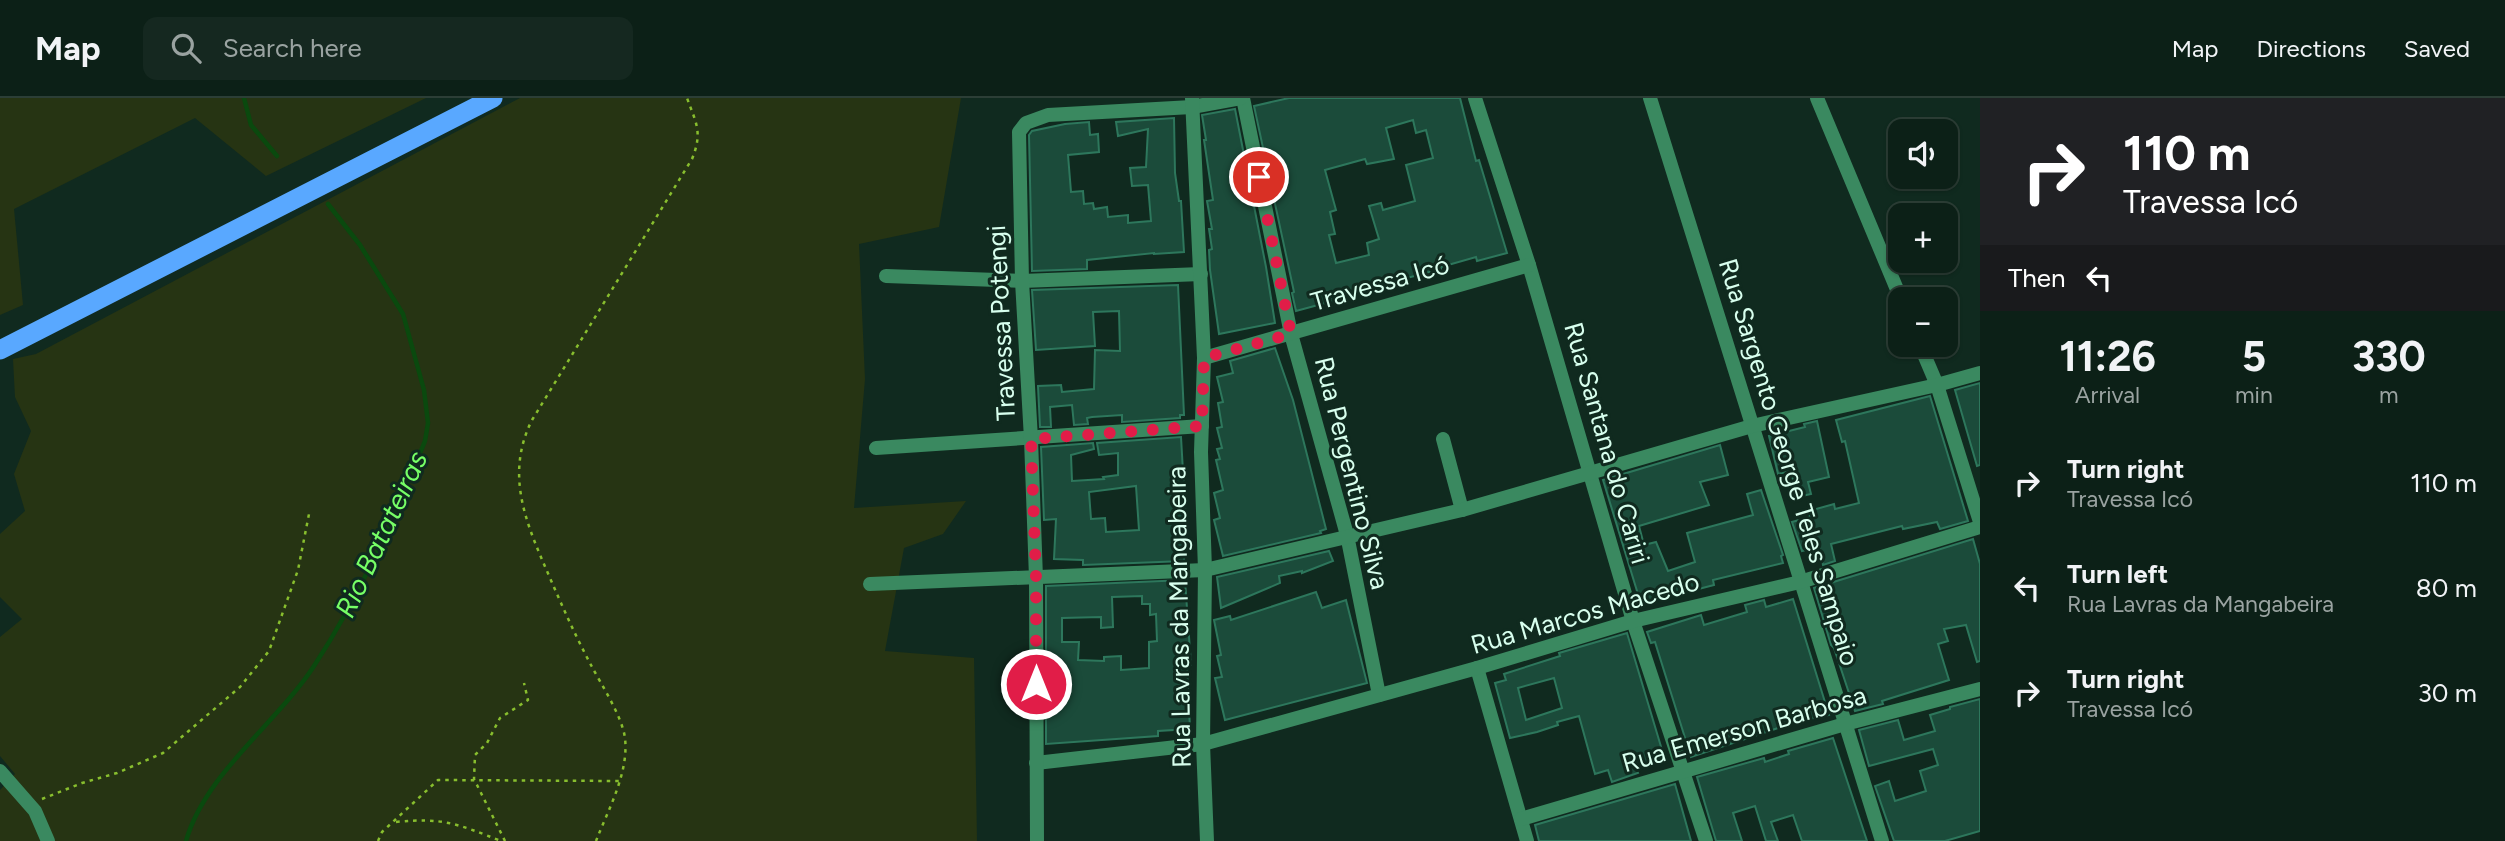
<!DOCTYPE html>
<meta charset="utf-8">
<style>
body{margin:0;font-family:Figtree,sans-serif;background:#152820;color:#f1f3f6;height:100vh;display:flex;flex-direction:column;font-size:26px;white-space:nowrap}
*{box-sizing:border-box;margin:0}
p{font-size:23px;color:#9aa3a1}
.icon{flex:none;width:38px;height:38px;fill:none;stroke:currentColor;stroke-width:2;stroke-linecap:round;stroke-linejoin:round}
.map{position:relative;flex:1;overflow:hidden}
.panel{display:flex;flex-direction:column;background:#0c2017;width:525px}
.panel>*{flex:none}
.banner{background:#202124;color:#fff;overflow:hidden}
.tools{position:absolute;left:1888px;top:21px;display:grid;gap:14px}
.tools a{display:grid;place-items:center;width:70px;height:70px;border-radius:14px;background:#0c2017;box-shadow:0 2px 5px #0004,0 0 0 2px #2c3e36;font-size:35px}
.pin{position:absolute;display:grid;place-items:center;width:60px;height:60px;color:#fff;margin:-30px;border:4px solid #fff;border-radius:50%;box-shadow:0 2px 7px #0007}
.me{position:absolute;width:77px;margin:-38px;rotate:0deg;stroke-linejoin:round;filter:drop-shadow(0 0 5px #0008)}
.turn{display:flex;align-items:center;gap:24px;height:147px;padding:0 28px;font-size:32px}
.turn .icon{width:91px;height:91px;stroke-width:2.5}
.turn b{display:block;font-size:49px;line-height:60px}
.then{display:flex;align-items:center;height:66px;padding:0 28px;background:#0003;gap:14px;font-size:26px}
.eta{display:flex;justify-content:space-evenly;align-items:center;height:119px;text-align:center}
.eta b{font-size:42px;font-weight:700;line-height:49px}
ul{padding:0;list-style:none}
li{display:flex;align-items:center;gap:21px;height:105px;padding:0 28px}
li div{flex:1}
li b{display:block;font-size:26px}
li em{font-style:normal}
header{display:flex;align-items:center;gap:42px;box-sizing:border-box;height:98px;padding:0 35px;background:#0c2017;border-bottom:2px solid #2c3e36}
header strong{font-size:33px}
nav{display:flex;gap:38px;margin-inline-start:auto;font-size:24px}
.search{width:490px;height:63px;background:#152820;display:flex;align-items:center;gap:18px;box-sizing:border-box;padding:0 24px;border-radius:14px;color:#9aa3a1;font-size:26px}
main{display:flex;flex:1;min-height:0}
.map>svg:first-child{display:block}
.green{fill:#263413}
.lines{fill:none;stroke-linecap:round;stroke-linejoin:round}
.stream{stroke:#0a490e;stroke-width:4.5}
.building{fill:#1b4b3a;stroke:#2d775c;stroke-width:2;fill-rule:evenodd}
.path{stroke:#88be2e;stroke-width:2.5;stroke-dasharray:3.5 5;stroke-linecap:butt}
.minor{stroke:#3a8960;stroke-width:14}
.tertiary{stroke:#3a8960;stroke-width:14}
.trunk{stroke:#59a8ff;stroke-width:19}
.route{stroke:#e11d48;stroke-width:12;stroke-dasharray:0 21.6}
.labels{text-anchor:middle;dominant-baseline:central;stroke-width:6;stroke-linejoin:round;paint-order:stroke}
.street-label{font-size:26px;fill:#d8ffee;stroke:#102a1f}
.water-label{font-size:28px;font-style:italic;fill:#76ff66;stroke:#102a1f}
</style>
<header>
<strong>Map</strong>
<div class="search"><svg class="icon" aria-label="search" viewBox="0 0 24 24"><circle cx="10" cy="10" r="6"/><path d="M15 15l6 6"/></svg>Search here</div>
<nav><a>Map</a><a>Directions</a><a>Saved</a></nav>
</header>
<main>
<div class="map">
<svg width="1980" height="743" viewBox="0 0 1980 743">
<rect width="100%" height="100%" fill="#102a1f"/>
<g class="green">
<polygon points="0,0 426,0 266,78 195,20 14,111 23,207 0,217"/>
<polygon points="520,0 961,0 939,129 859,146 865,281 854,410 966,403 943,436 904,450 885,553 974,560 977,743 0,743 0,692 15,676 0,658 0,539 22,521 0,499 0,436 25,413 14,376 31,333 15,299 13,261 36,256"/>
</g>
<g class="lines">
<g class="stream">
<polyline points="244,0 251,27 277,58"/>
<path d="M186 743C205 676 277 625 314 568 360 498 394 420 425 343L428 325 424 292 403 216 360 147 328 106"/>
</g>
</g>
<g class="building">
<path d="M1289 0H1460L1476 63 1479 62 1507 155 1477 163 1476 159 1441 169V171L1354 194 1355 197 1296 213 1292 195 1294 194 1254 8ZM1413 22 1416 35 1426 32 1433 60 1406 67 1415 103 1383 112 1381 105 1369 108 1379 141 1367 145 1369 157 1336 165 1329 137 1335 136 1330 114 1336 112 1325 72 1365 61 1367 66 1394 61 1386 30Z"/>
<polygon points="1235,11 1266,169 1275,225 1219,236 1210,172 1209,152 1212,151 1209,131 1212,131 1207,103 1213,102 1204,42 1206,42 1202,17"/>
<polygon points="1174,20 1175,75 1179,103 1181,103 1184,154 1154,156 1154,155 1087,162 1087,171 1032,173 1029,37 1032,33 1065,26 1089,24 1090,37 1098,36 1099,54 1068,57 1071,94 1083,93 1084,106 1093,105 1094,111 1107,109 1108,119 1128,117 1128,125 1139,124 1151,123 1148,87 1132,88 1130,70 1146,69 1148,31 1118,38 1116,24"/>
<polygon points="1178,187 1184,317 1180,317 1180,320 1122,324 1122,317 1092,319 1087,320 1088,326 1074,327 1072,307 1050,309 1051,329 1040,329 1038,288 1061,287 1062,294 1094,291 1095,252 1120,253 1119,213 1093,214 1095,248 1036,252 1032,192"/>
<polygon points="1275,250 1293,302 1326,431 1320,433 1321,435 1223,458 1214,422 1220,420 1214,395 1223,392 1216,362 1220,361 1217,351 1222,350 1217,330 1222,329 1218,305 1223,304 1217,279 1233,275 1230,263"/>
<polygon points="1980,285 1980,367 1977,368 1955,292"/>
<polygon points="1930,298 1968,423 1940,431 1937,424 1903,431 1902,428 1831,446 1835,463 1823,467 1819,449 1802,453 1792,424 1810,419 1809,413 1834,406 1835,411 1859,405 1845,343 1842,344 1836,322"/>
<polygon points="1817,323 1829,379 1808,384 1811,396 1797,399 1791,373 1778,376 1769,338 1805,329 1804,326"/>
<path d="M1181 339 1187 443H1185L1184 463 1083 467V462L1054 461 1056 421 1044 422 1041 349 1093 345 1094 351 1071 357 1072 383 1104 381 1103 379 1118 377V355L1099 357 1097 345ZM1136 388 1139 432 1106 434 1105 420 1091 421 1089 394Z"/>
<polygon points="1720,347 1728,377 1700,384 1709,407 1639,428 1644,447 1656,444 1668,473 1695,464 1687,435 1753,417 1747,396 1761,392 1783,457 1781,458 1783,465 1713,482 1714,487 1641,506 1603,382"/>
<polygon points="1973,441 1980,466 1980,563 1977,564 1966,527 1944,531 1948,543 1938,546 1949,582 1882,603 1883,606 1855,613 1834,550 1831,547 1814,490"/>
<polygon points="1329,453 1333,463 1302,475 1302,473 1279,478 1280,485 1221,510 1217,479"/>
<path d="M1185 482 1191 567 1187 568 1190 631 1158 633V638L1046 646V488ZM1142 498V506H1150V517L1156 516 1157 543 1149 544V570L1121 572V558L1104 559V563L1078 562 1079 544H1062V520L1101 519V530L1113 529 1112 499Z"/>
<polygon points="1316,494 1322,510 1346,502 1367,585 1225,622 1215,580 1222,579 1217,558 1221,557 1214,522 1230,518 1231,522"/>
<polygon points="1793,501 1829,617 1799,623 1691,659 1655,544 1651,545 1647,534 1701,517 1704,527 1747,514 1745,507 1764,502 1766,509"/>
<path d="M1627 535 1665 662 1636 670 1638 675 1612 684 1608 672 1595 676 1579 618 1557 624 1558 627 1537 634 1510 640 1495 585 1506 582 1504 576 1560 558 1559 555ZM1554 580 1562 610 1526 622 1518 590Z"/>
<polygon points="1980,601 1980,733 1945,743 1894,743 1875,688 1889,683 1895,703 1926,693 1920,673 1938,667 1933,651 1869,668 1859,632 1898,622 1904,642 1935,633 1930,617 1950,611 1950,609"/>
<polygon points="1833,640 1867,743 1802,743 1793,717 1771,724 1778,743 1766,743 1755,708 1733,715 1742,743 1716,743 1697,679 1764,660 1765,664 1789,656 1788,653"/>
<polygon points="1675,686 1691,743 1539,743 1535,727"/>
</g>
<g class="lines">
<g class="path">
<polyline points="42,701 82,685 117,675 163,655 240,589 269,553 298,472 309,416"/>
<path d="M396 724C442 719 458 726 501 743"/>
<polyline points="378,743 382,734 438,682 619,683"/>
<polyline points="505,743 474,681 475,657 487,645 500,620 528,602 524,585"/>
<path d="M596 743C608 712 629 675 625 640 622 618 602 588 591 567 576 539 563 510 550 480 527 427 504 378 532 322L692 61C703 34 696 25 687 0"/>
</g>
<g class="minor">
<polyline points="1243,0 1291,236 1347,437 1379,597"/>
<polyline points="1475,0 1529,167 1633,523 1706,743"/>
<polyline points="1650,0 1882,743"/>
<polyline points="1817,0 1901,201"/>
<polyline points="886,178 1022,183 1201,176"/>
<polyline points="1920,247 1937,287 1980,424"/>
<polyline points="1204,260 1529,167"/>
<polyline points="1443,341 1462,412"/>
<polyline points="876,350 1202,328"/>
<polyline points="870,486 1205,472 1462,412 1752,328 1937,287 1980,275"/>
<polyline points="1477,570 1527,743"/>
<polyline points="1036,665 1203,646 1477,570 1633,523 1800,484 1980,429"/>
<polyline points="0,673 35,713 48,743"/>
<polyline points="1521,721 1845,626 1980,591"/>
<polyline points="1037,743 1036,480 1031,341 1022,183 1019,34 1026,25 1048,17 1192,9 1241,0"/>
</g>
<polyline class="tertiary" points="1192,0 1204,260 1201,354 1205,472 1203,646 1207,743"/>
<polyline class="trunk" points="0,252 493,0"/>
</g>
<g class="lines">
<polyline class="route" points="1036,586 1036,480 1031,341 1202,328 1204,260 1291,236 1259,79"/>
</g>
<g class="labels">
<g class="street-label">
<text transform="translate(1380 185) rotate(-16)">Travessa Icó</text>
<text transform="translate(1001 225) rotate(-93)">Travessa Potengi</text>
<text transform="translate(1607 345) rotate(74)">Rua Santana do Cariri</text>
<text transform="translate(1789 364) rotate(73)">Rua Sargento George Teles Sampaio</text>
<text transform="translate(1352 375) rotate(76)">Rua Pergentino Silva</text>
<text transform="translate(1585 515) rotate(-16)">Rua Marcos Macedo</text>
<text transform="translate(1179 519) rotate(-91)">Rua Lavras da Mangabeira</text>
<text transform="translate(1744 631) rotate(-16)">Rua Emerson Barbosa</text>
</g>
<g class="water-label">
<text transform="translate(381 436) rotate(-65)">Rio Batateiras</text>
</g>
</g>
</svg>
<div class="tools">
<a><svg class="icon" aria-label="sound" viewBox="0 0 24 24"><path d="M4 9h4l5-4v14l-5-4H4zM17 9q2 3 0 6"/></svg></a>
<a>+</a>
<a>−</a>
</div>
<div class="pin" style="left:1259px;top:79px;background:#d93025"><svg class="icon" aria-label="arrive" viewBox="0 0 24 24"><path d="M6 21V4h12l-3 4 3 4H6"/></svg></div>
<svg class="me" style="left:1036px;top:586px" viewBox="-20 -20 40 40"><circle r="17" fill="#e11d48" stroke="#fff" stroke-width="3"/><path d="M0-11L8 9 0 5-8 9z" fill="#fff"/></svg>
</div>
<section class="panel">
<div class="banner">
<div class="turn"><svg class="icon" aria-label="right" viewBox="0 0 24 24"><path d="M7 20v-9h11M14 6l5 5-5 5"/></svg><div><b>110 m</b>Travessa Icó</div></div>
<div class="then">Then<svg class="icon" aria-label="left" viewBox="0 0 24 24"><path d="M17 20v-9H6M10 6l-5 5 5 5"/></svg></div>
</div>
<div class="eta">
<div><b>11:26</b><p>Arrival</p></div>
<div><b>5</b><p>min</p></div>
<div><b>330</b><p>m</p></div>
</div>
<ul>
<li><svg class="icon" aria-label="right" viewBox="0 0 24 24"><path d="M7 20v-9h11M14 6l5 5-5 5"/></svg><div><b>Turn right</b><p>Travessa Icó</p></div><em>110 m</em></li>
<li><svg class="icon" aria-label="left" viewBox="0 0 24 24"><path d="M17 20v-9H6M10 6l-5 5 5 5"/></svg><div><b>Turn left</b><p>Rua Lavras da Mangabeira</p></div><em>80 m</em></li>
<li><svg class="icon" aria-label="right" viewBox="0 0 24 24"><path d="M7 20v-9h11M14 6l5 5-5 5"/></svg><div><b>Turn right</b><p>Travessa Icó</p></div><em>30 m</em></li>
</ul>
</section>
</main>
